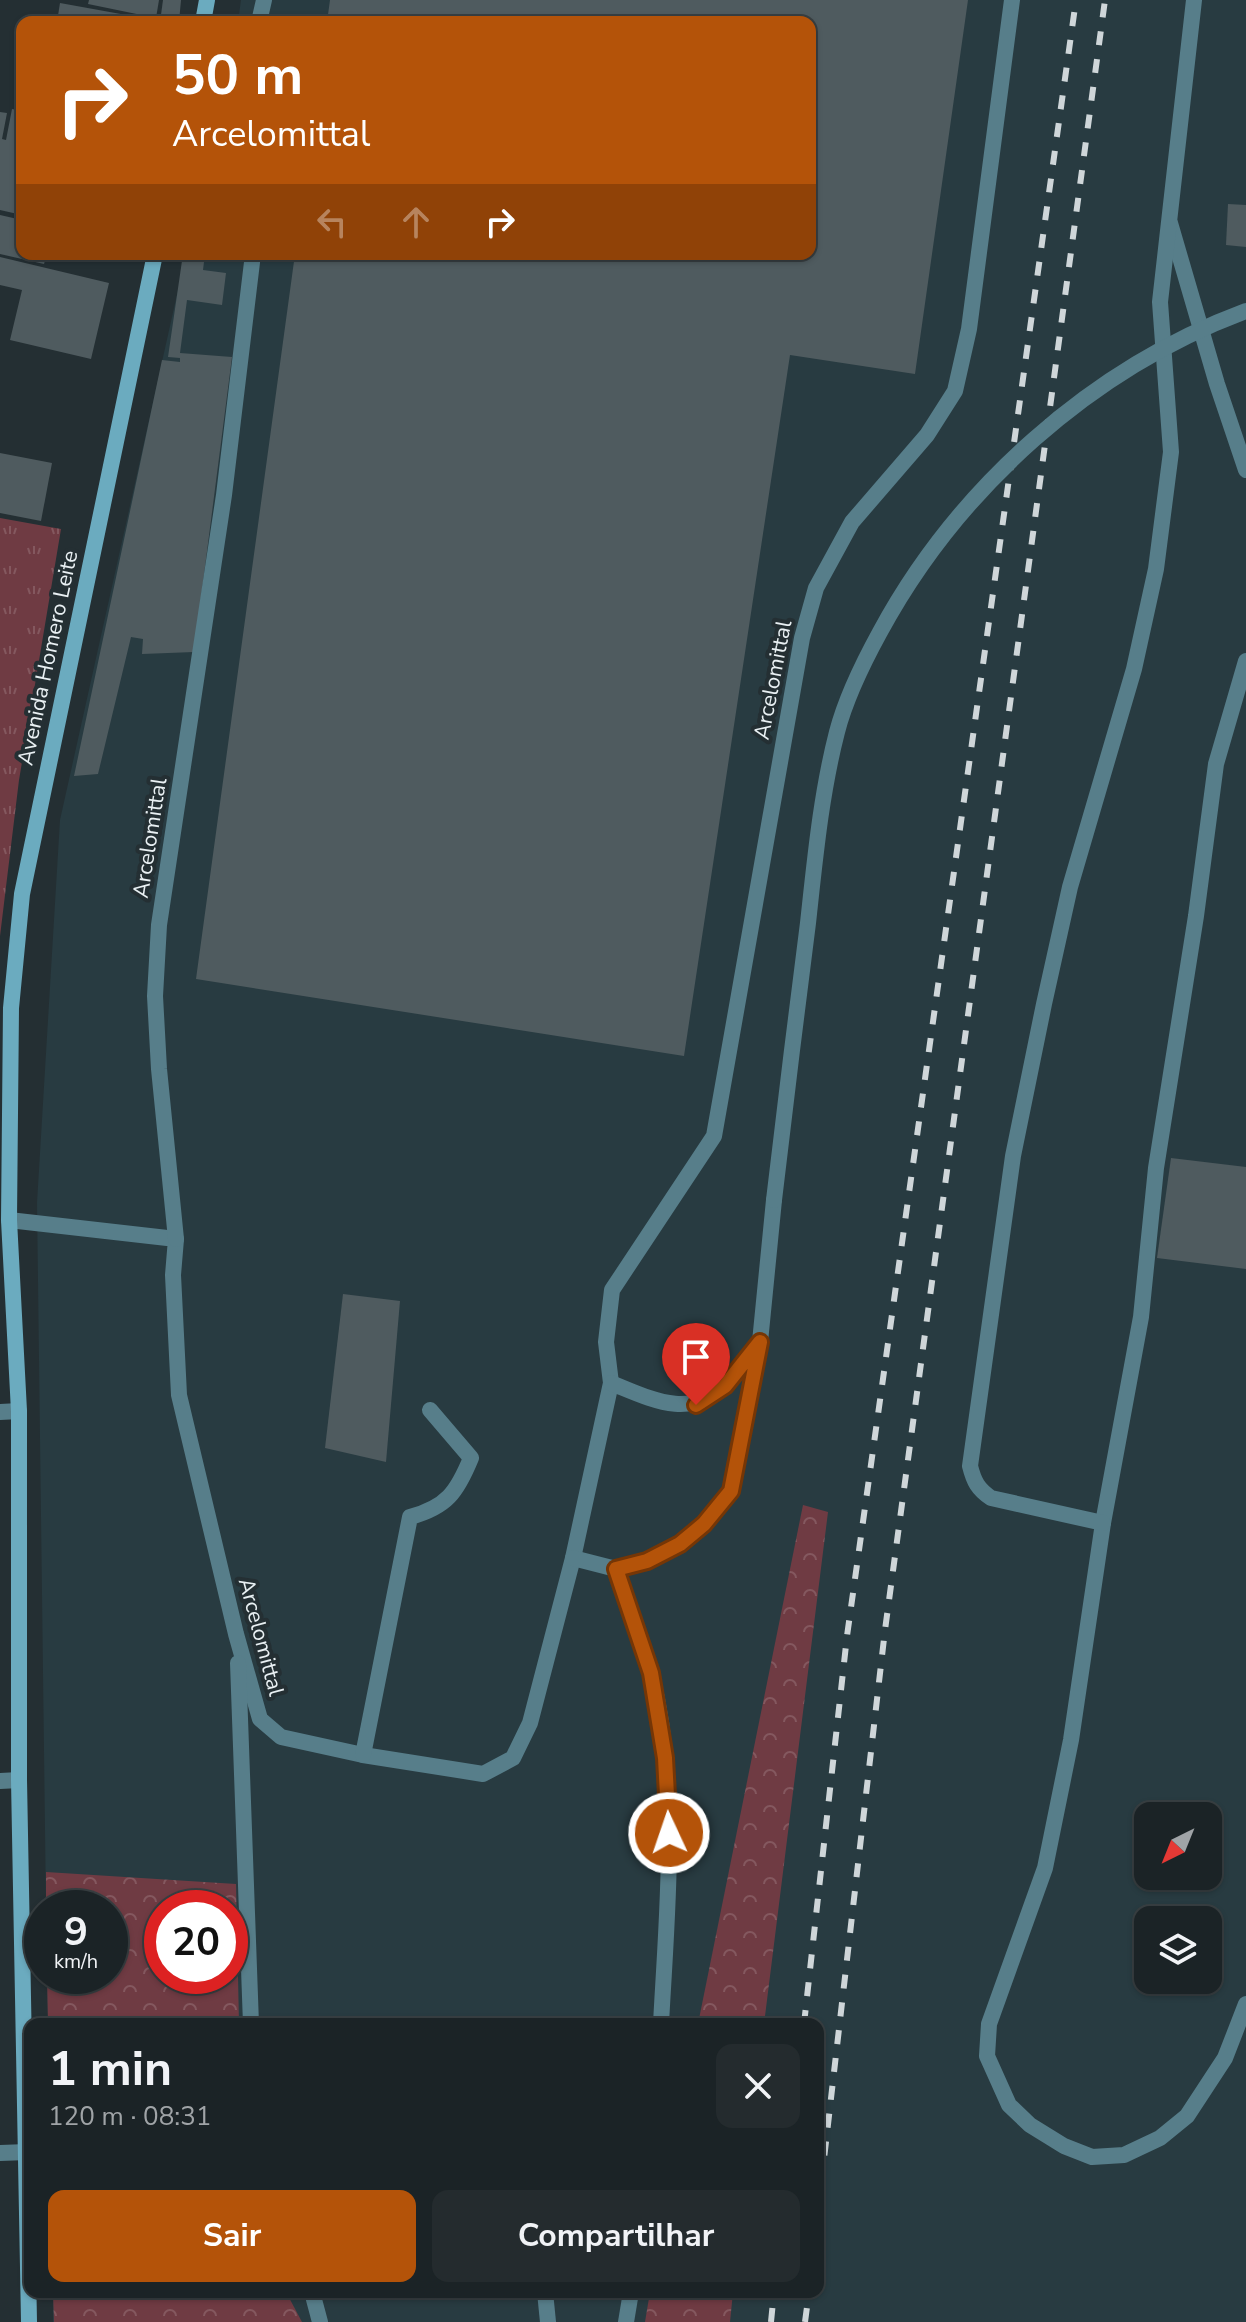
<!DOCTYPE html>
<html lang="pt">
<meta charset="utf-8">
<style>
body{margin:0;font-family:"Nunito Sans",sans-serif;background:#242b2e;color:#f1f3f6;height:100vh;display:flex;flex-direction:column;font-size:30px;white-space:nowrap}
*{box-sizing:border-box;margin:0}
p{font-size:26px;color:#a0a4a7}
.icon{flex:none;width:44px;height:44px;fill:none;stroke:currentColor;stroke-width:2;stroke-linecap:round;stroke-linejoin:round}
.map{position:relative;flex:1;overflow:hidden}
.sheet{position:absolute;left:24px;top:2018px;width:800px;height:280px;display:flex;flex-direction:column;background:#1b2326;border-radius:16px;box-shadow:0 2px 6px #0004,0 0 0 2px #394043}
.sheet>*{flex:none}
.guide{position:absolute;left:16px;top:16px;width:800px;height:244px;border-radius:16px;box-shadow:0 2px 6px #0004,0 0 0 2px #394043;background:#b45309;color:#fff;overflow:hidden}
.needle{width:52px;rotate:223deg}
.tools{position:absolute;left:1134px;top:1802px;display:grid;gap:16px}
.tools a{display:grid;place-items:center;width:88px;height:88px;border-radius:16px;background:#1b2326;box-shadow:0 2px 6px #0004,0 0 0 2px #394043;font-size:40px}
.speed{position:absolute;left:24px;top:1890px;display:flex;gap:16px;font-size:40px;font-weight:700;text-align:center}
.speed>*{display:grid;place-content:center;width:104px;height:104px;border-radius:50%;background:#1b2326;box-shadow:0 2px 6px #0004,0 0 0 2px #394043;line-height:1}
.speed small{font-size:20px;font-weight:400}
.speed .limit{border:12px solid #d22;background:#fff;color:#111}
.pin{position:absolute;display:grid;place-items:center;width:68px;height:68px;color:#fff;margin:-82px -34px;border-radius:50% 50% 50% 0;rotate:-45deg;box-shadow:0 0 8px #0007}
.pin .icon{rotate:45deg}
.me{position:absolute;width:88px;margin:-44px;rotate:357deg;stroke-linejoin:round;filter:drop-shadow(0 0 6px #0008)}
.turn{display:flex;align-items:center;gap:28px;height:168px;padding:0 24px;font-size:36px}
.turn .icon{width:104px;height:104px;stroke-width:2.5}
.turn b{display:block;font-size:56px;line-height:68px}
.lanes{display:flex;align-items:center;height:76px;padding:0 24px;background:#0003;justify-content:center;gap:40px;direction:ltr}
.lanes .off{opacity:.35}
.round{display:grid;place-items:center;flex:none;width:84px;height:84px;border-radius:16px;background:#242b2e}
.overview{display:flex;align-items:center;justify-content:space-between;height:136px;padding:0 24px}
h1{font-size:48px;font-weight:700;line-height:60px}
.button{display:flex;gap:16px;margin-top:auto;padding:16px 24px}
.button a{flex:1;height:92px;border-radius:16px;background:#b45309;color:#fff;font-size:32px;font-weight:700;line-height:92px;text-align:center}
.button a+a{background:#242b2e;color:#f1f3f6}
.map>svg:first-child{display:block}
.built{fill:#283b41;fill-rule:evenodd}
.grass{fill:url(#grass-tufts)}
.forest{fill:url(#forest-crowns);fill-rule:evenodd}
.building{fill:#4f5b5f}
.lines{fill:none;stroke-linecap:round;stroke-linejoin:round}
.lane{stroke:#577e8a;stroke-width:16}
.street{stroke:#577e8a;stroke-width:16}
.secondary{stroke:#6babbf;stroke-width:16}
.rail{stroke:#cfd6d9;stroke-width:6;stroke-dasharray:14 14;stroke-linecap:butt}
.lane-bridge{stroke:#577e8a;stroke-width:16}
.route-casing{stroke:#753606;stroke-width:20}
.route{stroke:#b45309;stroke-width:14}
.labels{text-anchor:middle;dominant-baseline:central;stroke-width:8;stroke-linejoin:round;paint-order:stroke}
.street-label{font-size:22px;fill:#e9f0f3;stroke:#242f33}
</style>
<div class="map">
<svg width="1246" height="2322" viewBox="0 0 1246 2322">
<defs>
<pattern id="grass-tufts" width="24" height="20" patternUnits="userSpaceOnUse" patternTransform="scale(2)"><rect width="24" height="20" fill="#6f3b43"/><path d="M3 7l-1-3M5 7V3M7 7l1-3M15 17l-1-3M17 17v-4M19 17l1-3" fill="none" stroke="#84585f"/></pattern>
<pattern id="forest-crowns" width="20" height="18" patternUnits="userSpaceOnUse" patternTransform="scale(2)"><rect width="20" height="18" fill="#6f3b43"/><path d="M2 6a3 3 0 1 1 6 0M12 15a3 3 0 1 1 6 0" fill="none" stroke="#84585f"/></pattern>
</defs>
<rect width="100%" height="100%" fill="#242f33"/>
<path class="built" d="M241 0H1246V2322H53V2292H818V2024H48L47 1976H110V1908H46L37 1203 60 820 186 254H810V22H238ZM1148 1816H1208V1876H1148ZM162 1908H230V1976H162ZM1148 1920H1208V1980H1148Z"/>
<polygon class="grass" points="0,518 61,529 19,780 0,936"/>
<g class="forest">
<polygon points="803,1505 828,1512 764,2024 698,2024"/>
<path d="M46 1872 236 1884 239 2024H48L47 1976H110V1908H46ZM162 1908H230V1976H162Z"/>
<polygon points="53,2292 286,2292 302,2322 54,2322"/>
<polygon points="650,2292 733,2292 730,2322 645,2322"/>
</g>
<g class="building">
<polygon points="89,0 159,0 156,18 88,4"/>
<polygon points="163,0 181,0 179,22 160,22"/>
<polygon points="330,0 968,0 915,374 790,355 684,1056 196,979 295,254 810,254 810,22 327,22"/>
<polygon points="60,3 154,20 154,22 57,22"/>
<polygon points="12,109 22,111 22,215 0,210 0,112 7,113 2,139 6,140"/>
<polygon points="1228,204 1246,205 1246,247 1226,245"/>
<polygon points="0,215 22,220 22,254 47,254 44,264 0,254"/>
<polygon points="183,254 205,254 203,270 226,273 222,305 187,300 180,353 232,357 194,652 142,654 143,639 131,637 98,774 74,776 162,360 180,362 180,358 168,357"/>
<polygon points="0,257 109,283 91,359 10,340 22,290 0,285"/>
<polygon points="0,453 52,463 41,521 0,513"/>
<polygon points="1171,1158 1246,1167 1246,1269 1157,1258"/>
<polygon points="343,1294 400,1301 386,1462 325,1448"/>
</g>
<g class="lines">
<g class="lane">
<polyline points="259,22 264,0"/>
<polyline points="1170,223 1217,384 1246,470"/>
<polyline points="1246,661 1216,764 1196,916 1156,1168 1141,1317 1103,1523 1071,1740 1045,1868 989,2024 987,2056 1009,2105 1030,2125 1064,2146 1092,2157 1124,2155 1160,2138 1187,2116 1225,2058 1246,2004"/>
<polyline points="9,1220 176,1239 173,1275 179,1395 236,1634 260,1719 281,1737 363,1755 483,1774 513,1758 530,1723 573,1558 611,1383 606,1342 612,1290 714,1136 802,638 816,588 852,522 927,435 955,391 969,329 1012,0"/>
<polyline points="176,1239 159,1069 155,996 159,925 224,495 253,254"/>
<path d="M611 1383C651 1399 689 1420 726 1385 738 1374 747 1359 757 1346"/>
<path d="M1103 1523 991 1498C978 1489 974 1482 970 1466L1013 1156 1044 1004 1070 887 1134 669 1156 569 1171 452 1160 302 1194 0"/>
<polyline points="573,1558 616,1569 647,1561 680,1544 704,1524 731,1491 760,1342 774,1200"/>
<path d="M616 1569C627 1603 642 1637 651 1672 680 1787 667 1908 661 2024"/>
<polyline points="238,1663 251,2024"/>
<path d="M363 1755 410 1517C447 1507 457 1492 471 1458L430 1410"/>
<polyline points="312,2292 320,2322"/>
<polyline points="545,2292 548,2322"/>
<polyline points="626,2322 631,2292"/>
</g>
<g class="street">
<polyline points="0,1412 19,1411"/>
<polyline points="0,1781 19,1780"/>
<polyline points="0,2153 27,2152"/>
</g>
<g class="secondary">
<polyline points="203,22 207,0"/>
<polyline points="29,2322 19,1780 19,1411 9,1220 11,1008 22,894 155,254"/>
</g>
<g class="rail">
<polyline points="804,2024 847,1636 1076,0"/>
<polyline points="818,2211 885,1630 1105,0"/>
<polyline points="771,2322 774,2292"/>
<polyline points="805,2322 809,2292"/>
</g>
<path class="lane-bridge" d="M774 1200C785 1108 796 1015 808 923 815 859 821 794 837 732 846 697 863 663 880 632 958 488 1092 368 1246 311"/>
</g>
<g class="lines">
<g class="route-casing">
<polyline id="route" points="669,1833 665,1758 651,1673 616,1569 647,1561 680,1544 704,1524 731,1491 760,1342 725,1386 696,1405"/>
</g>
<use href="#route" class="route"/>
</g>
<g class="labels">
<g class="street-label">
<text transform="translate(48 658) rotate(-78)">Avenida Homero Leite</text>
<text transform="translate(773 680) rotate(-79)">Arcelomittal</text>
<text transform="translate(150 838) rotate(-81)">Arcelomittal</text>
<text transform="translate(261 1637) rotate(75)">Arcelomittal</text>
</g>
</g>
</svg>
<div class="tools">
<a><svg class="needle" viewBox="-14 -14 28 28"><path d="M0-13l5 13h-10z" fill="#e53935"/><path d="M0 13l5-13h-10z" fill="#a0a4a7"/></svg></a>
<a><svg class="icon" aria-label="layers" viewBox="0 0 24 24"><path d="M12 4l9 5-9 5-9-5zM3 14l9 5 9-5"/></svg></a>
</div>
<div class="speed"><div>9<small>km/h</small></div><div class="limit">20</div></div>
<div class="pin" style="left:696px;top:1405px;background:#d93025"><svg class="icon" aria-label="arrive" viewBox="0 0 24 24"><path d="M6 21V4h12l-3 4 3 4H6"/></svg></div>
<svg class="me" style="left:669px;top:1833px" viewBox="-20 -20 40 40"><circle r="17" fill="#b45309" stroke="#fff" stroke-width="3"/><path d="M0-11L8 9 0 5-8 9z" fill="#fff"/></svg>
<div class="guide">
<div class="turn"><svg class="icon" aria-label="right" viewBox="0 0 24 24"><path d="M7 20v-9h11M14 6l5 5-5 5"/></svg><div><b>50 m</b>Arcelomittal</div></div>
<div class="lanes"><svg class="icon off" aria-label="left" viewBox="0 0 24 24"><path d="M17 20v-9H6M10 6l-5 5 5 5"/></svg><svg class="icon off" aria-label="ahead" viewBox="0 0 24 24"><path d="M12 20V5M6 11l6-6 6 6"/></svg><svg class="icon" aria-label="right" viewBox="0 0 24 24"><path d="M7 20v-9h11M14 6l5 5-5 5"/></svg></div>
</div>
<section class="sheet">
<div class="overview"><div><h1>1 min</h1><p>120 m · 08:31</p></div><a class="round"><svg class="icon" aria-label="close" viewBox="0 0 24 24"><path d="M6 6l12 12M18 6L6 18"/></svg></a></div>
<div class="button"><a>Sair</a><a>Compartilhar</a></div>
</section>
</div>
